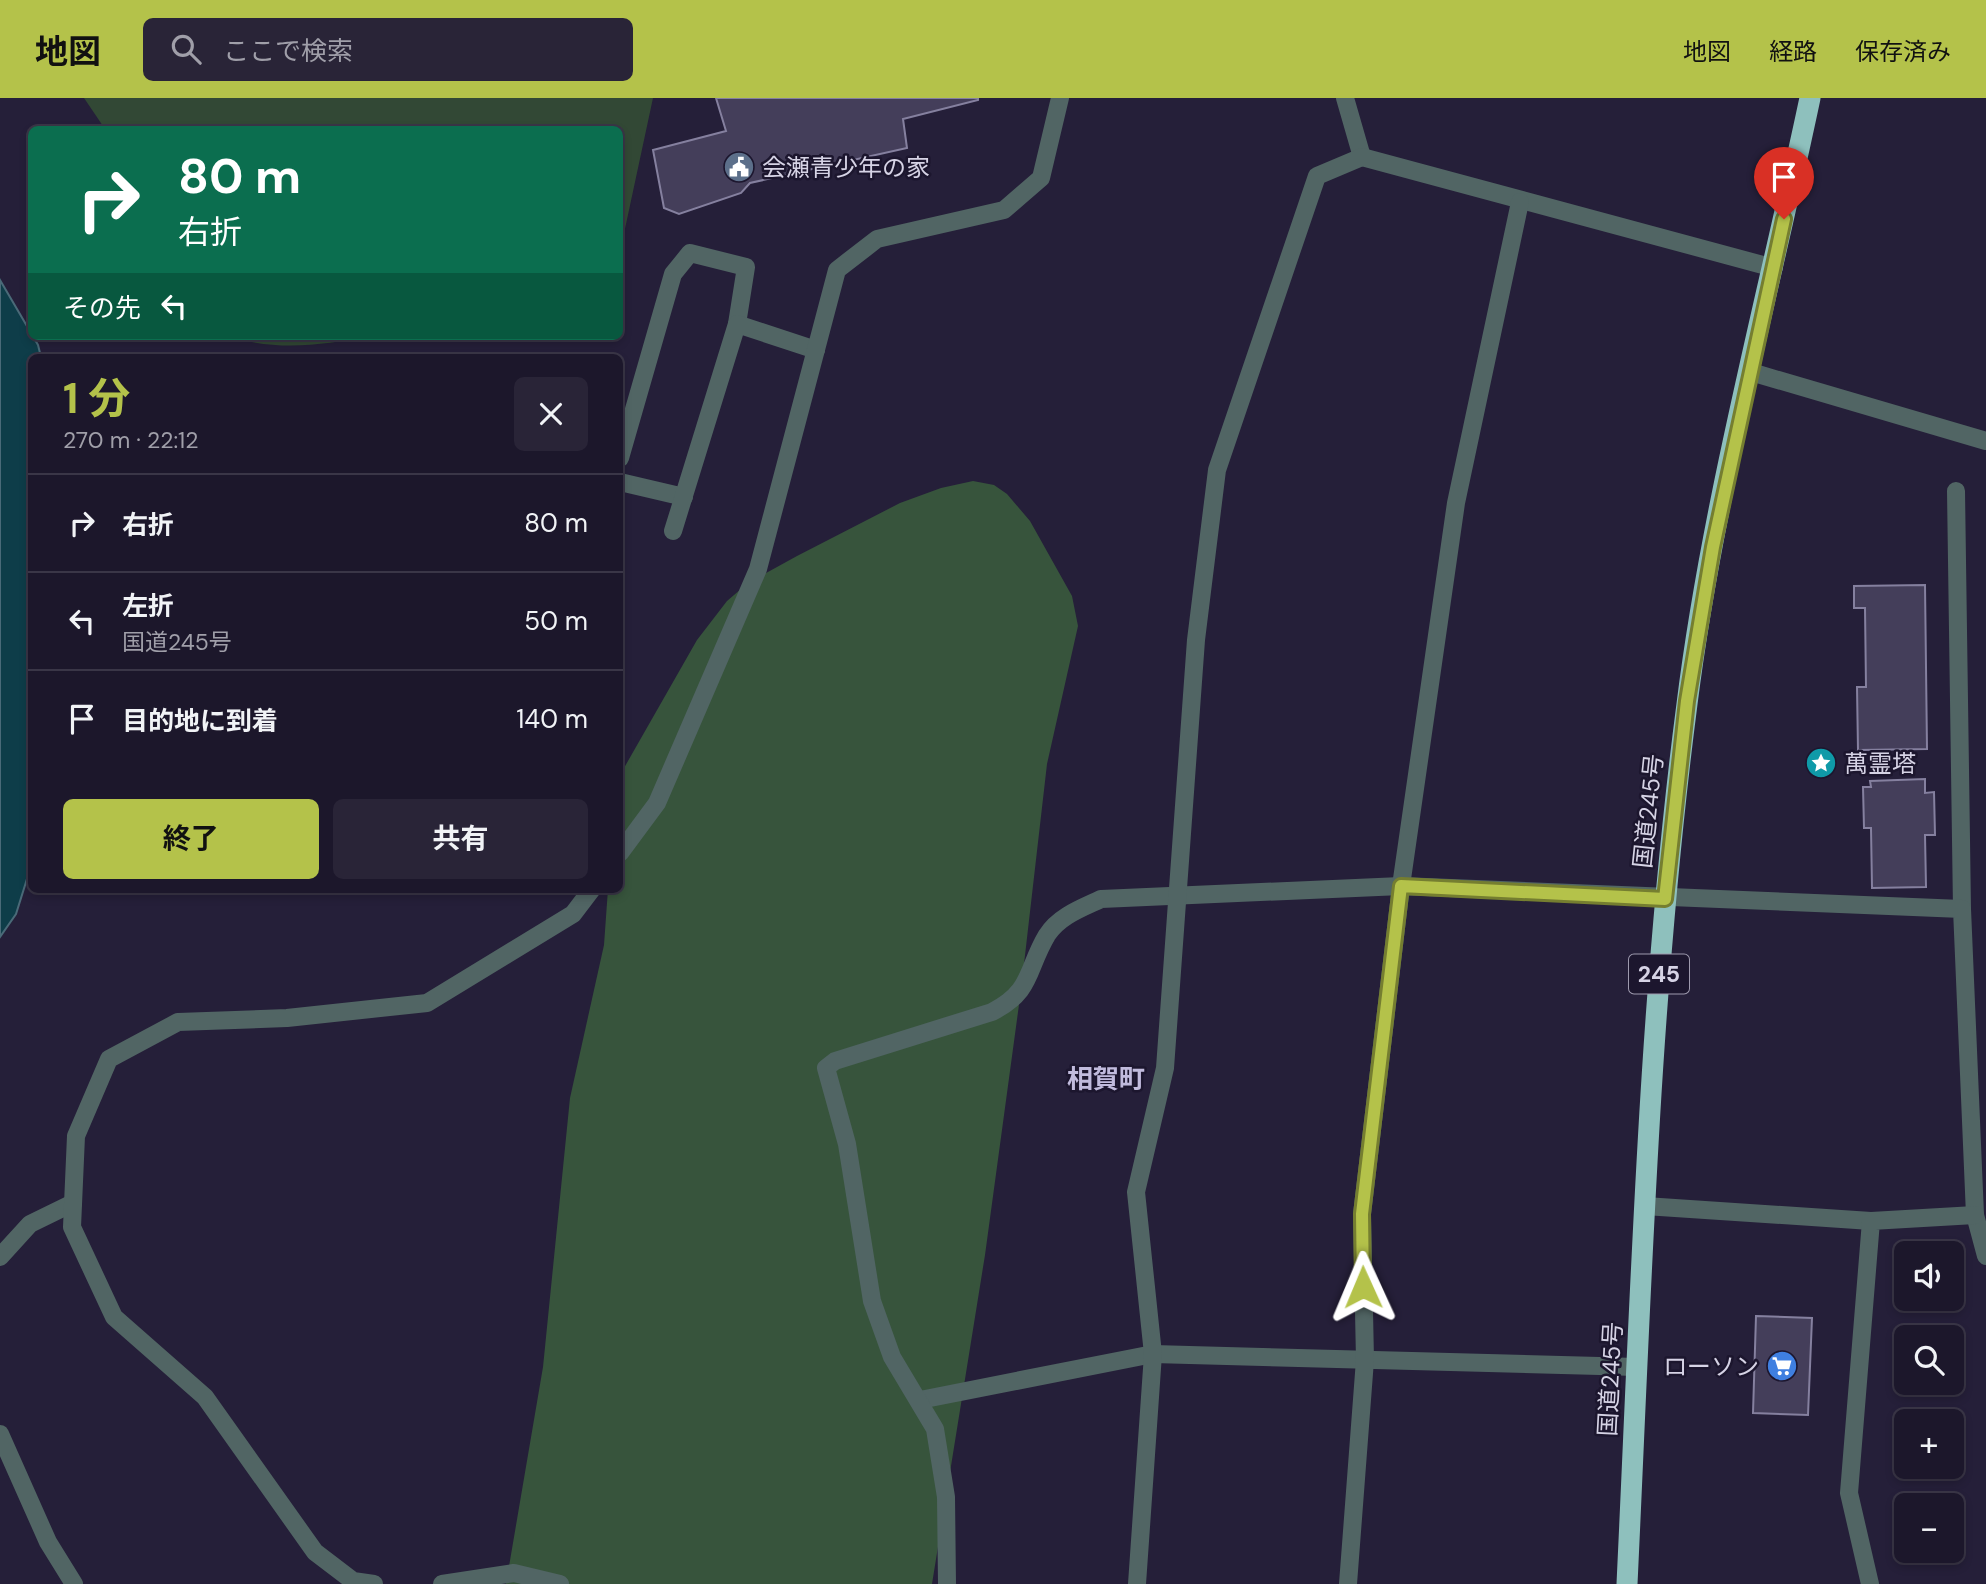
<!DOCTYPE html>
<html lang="ja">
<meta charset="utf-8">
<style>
body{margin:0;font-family:"DM Sans","Noto Sans JP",sans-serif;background:#292437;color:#f1f3f6;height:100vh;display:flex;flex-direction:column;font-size:26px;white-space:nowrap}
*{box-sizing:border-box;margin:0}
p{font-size:23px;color:#a09fa9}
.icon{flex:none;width:38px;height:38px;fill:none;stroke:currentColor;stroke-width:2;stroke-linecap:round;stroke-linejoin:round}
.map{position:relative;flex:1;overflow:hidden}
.side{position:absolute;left:28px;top:256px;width:595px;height:539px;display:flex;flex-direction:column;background:#1c172b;border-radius:10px;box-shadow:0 4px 10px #0003,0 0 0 2px #3a3647}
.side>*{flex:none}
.hud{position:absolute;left:28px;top:28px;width:595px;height:214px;border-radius:10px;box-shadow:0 4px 10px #0003,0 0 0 2px #3a3647;background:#0b6e4f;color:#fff;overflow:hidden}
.fabs{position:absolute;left:1894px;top:1143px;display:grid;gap:14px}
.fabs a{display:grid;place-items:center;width:70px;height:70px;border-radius:10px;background:#1c172b;box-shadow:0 4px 10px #0003,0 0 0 2px #3a3647;font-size:35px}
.pin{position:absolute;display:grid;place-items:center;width:60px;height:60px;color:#fff;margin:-72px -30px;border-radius:50% 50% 50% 0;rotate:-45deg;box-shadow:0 0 7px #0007}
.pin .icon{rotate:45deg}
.me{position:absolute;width:77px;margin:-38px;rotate:359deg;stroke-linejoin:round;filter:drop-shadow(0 0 5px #0008)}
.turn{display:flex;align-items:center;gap:24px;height:147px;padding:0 35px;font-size:32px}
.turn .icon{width:91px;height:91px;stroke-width:2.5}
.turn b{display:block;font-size:49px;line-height:60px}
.then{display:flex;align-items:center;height:66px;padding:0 35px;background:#0003;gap:14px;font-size:26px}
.round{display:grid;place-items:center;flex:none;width:74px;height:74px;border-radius:10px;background:#292437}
.headline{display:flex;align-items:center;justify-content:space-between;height:119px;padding:0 35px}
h1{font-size:42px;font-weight:700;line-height:52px;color:#b4c24a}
.action{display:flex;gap:14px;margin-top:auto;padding:14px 35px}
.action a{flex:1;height:80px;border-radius:10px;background:#b4c24a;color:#111;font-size:28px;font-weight:700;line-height:80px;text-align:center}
.action a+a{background:#292437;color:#f1f3f6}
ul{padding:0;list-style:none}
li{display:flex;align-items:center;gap:21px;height:98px;padding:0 35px;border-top:2px solid #3a3647}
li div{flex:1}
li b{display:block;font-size:26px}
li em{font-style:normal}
header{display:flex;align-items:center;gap:42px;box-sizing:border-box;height:98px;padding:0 35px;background:#b4c24a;color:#111}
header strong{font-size:33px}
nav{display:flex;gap:38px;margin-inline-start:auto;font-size:24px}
.search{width:490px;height:63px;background:#292437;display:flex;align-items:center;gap:18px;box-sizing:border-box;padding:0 24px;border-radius:10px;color:#a09fa9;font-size:26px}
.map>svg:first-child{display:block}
.green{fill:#324835}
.forest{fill:#37543c}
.water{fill:#0e3d49;stroke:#4a6a78;stroke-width:2}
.building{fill:#443e5a;stroke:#85809f;stroke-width:2}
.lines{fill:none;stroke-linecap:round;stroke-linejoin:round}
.minor{stroke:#516564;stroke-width:18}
.highway{stroke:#8ec0bd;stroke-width:21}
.route-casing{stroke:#757e30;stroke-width:18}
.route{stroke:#b4c24a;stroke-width:12}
.labels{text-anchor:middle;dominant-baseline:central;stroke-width:5;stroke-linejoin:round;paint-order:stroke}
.shield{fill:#1c162e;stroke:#9e9aae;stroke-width:2}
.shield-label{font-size:23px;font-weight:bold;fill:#d6d3e5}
.poi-label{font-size:24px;fill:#d6d3e5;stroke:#1c162e;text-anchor:start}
.street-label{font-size:24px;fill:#d6d3e5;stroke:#1c162e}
.neighbourhood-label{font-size:26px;font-weight:bold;fill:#c1bbdd;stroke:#1c162e}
</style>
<header>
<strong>地図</strong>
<div class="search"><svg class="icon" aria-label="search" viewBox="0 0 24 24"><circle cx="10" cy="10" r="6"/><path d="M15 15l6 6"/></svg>ここで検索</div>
<nav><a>地図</a><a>経路</a><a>保存済み</a></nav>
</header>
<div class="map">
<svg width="1986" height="1486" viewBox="0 0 1986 1486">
<rect width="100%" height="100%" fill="#251f39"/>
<g class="green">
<polygon points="84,0 653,0 620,154 620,32 105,31"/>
<path d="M243 238H370C329 246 288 252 247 243Z"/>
</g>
<polygon class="forest" points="973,383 994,387 1007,396 1030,423 1072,498 1078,528 1047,666 1021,892 985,1157 932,1486 506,1486 543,1269 570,1000 604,847 608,791 620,791 620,677 697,542 727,503 748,485 797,458 900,405 941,390"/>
<polygon class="water" points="0,182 38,247 41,259 32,259 31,768 16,816 0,839"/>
<g class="building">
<polygon points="716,0 978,0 978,2 903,21 907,50 750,85 741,95 679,116 664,110 653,52 726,33"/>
<polygon points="1925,487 1927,651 1858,652 1857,589 1866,589 1865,510 1854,510 1854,488"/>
<polygon points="1925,681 1925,695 1934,694 1935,737 1925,737 1926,789 1872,790 1871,730 1864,730 1863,689 1871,689 1870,683"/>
<polygon points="1756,1218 1812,1220 1808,1317 1753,1315"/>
</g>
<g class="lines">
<g class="minor">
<polyline points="1345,0 1362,59"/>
<polyline points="1751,274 1986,343"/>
<polyline points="620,360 673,176 690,155 746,169 737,226"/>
<polyline points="620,384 684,399"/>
<polyline points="1956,393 1962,811"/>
<polyline points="673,433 737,226 816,252"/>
<polyline points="620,755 657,705 758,471 837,172 877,141 1004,112 1041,80 1060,0"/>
<polyline points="1645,1108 1871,1123"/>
<polyline points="0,1159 30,1126 73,1105"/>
<polyline points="920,1302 1153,1256 1637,1269"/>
<polyline points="0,1336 48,1444 74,1486"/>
<polyline points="374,1486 353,1483 315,1454 205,1299 114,1219 72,1129 76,1038 109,961 178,924 287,920 427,905 573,816 592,791"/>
<polyline points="442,1486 514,1475 560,1486"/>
<path d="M947 1486 946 1399 935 1331 892 1259 872 1203 847 1046 826 970 835 963 992 914C1033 893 1026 872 1047 837 1059 818 1082 810 1101 801L1401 788 1962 811 1975 1117 1986 1158"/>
<polyline points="1137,1486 1153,1256 1136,1094 1165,970 1196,542 1217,372 1317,78 1362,59 1774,170"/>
<polyline points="1348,1486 1365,1262 1362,1116 1401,788 1456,405 1520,104"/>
<polyline points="1870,1486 1849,1395 1871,1123 1975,1117"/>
</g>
<path class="highway" d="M1627 1486C1641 1192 1649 898 1687 606 1712 405 1768 199 1810 0"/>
</g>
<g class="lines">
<g class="route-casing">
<polyline id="route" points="1363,1189 1362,1116 1401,788 1665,801 1687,603 1713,449 1784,121"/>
</g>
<use href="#route" class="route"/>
</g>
<defs>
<g id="civic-disc" transform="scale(1.575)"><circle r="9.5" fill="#5c6f8a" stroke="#1c162e"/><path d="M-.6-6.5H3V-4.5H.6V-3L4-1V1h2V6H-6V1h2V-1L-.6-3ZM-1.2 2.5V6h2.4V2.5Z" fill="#fff"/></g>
<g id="sight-disc" transform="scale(1.575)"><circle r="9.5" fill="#0f9aa8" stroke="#1c162e"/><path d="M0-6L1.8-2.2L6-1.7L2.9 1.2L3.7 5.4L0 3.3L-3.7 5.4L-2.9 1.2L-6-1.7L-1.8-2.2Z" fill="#fff"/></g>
<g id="supermarket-disc" transform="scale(1.575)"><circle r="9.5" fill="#3f7fe0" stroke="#1c162e"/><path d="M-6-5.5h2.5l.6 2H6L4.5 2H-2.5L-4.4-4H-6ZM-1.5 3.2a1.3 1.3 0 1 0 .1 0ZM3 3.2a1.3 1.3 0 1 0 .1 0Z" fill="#fff"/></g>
</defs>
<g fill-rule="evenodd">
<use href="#civic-disc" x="739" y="69"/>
<use href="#sight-disc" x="1821" y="665"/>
<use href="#supermarket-disc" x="1782" y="1268"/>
</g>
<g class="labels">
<rect class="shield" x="1629" y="856.5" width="60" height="39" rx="5"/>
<g class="shield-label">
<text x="1659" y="876">245</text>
</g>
<g class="poi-label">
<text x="762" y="69">会瀬青少年の家</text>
<text x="1844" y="665">萬霊塔</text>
<text x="1759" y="1268" text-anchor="end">ローソン</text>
</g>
<g class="street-label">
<text transform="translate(1648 713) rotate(-84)">国道245号</text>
<text transform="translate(1610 1281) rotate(-87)">国道245号</text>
</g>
<g class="neighbourhood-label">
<text x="1106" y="981">相賀町</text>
</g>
</g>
</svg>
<div class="fabs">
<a><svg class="icon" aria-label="sound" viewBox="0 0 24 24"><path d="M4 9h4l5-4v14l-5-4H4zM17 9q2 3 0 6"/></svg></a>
<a><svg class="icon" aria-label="search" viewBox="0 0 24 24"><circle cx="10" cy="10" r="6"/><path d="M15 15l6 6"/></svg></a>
<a>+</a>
<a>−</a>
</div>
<div class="pin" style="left:1784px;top:121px;background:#d93025"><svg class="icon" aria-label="arrive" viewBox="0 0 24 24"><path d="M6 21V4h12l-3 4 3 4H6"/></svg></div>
<svg class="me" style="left:1363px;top:1189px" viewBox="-20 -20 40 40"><path d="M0-17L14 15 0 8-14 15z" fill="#b4c24a" stroke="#fff" stroke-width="4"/></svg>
<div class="hud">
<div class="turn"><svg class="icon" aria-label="right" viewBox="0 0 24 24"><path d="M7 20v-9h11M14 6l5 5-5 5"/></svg><div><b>80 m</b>右折</div></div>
<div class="then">その先<svg class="icon" aria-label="left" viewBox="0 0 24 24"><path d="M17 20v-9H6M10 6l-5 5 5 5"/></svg></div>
</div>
<section class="side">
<div class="headline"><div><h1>1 分</h1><p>270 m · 22:12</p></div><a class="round"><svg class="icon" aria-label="close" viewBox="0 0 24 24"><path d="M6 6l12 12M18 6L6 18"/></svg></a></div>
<ul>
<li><svg class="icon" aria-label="right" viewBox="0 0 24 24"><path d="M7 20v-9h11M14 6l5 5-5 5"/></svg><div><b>右折</b></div><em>80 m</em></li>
<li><svg class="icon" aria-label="left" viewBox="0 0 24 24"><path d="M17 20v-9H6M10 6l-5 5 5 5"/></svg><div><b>左折</b><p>国道245号</p></div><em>50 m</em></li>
<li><svg class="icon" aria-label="arrive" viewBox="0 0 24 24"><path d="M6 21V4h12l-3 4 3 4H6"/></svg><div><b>目的地に到着</b></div><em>140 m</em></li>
</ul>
<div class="action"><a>終了</a><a>共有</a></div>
</section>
</div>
